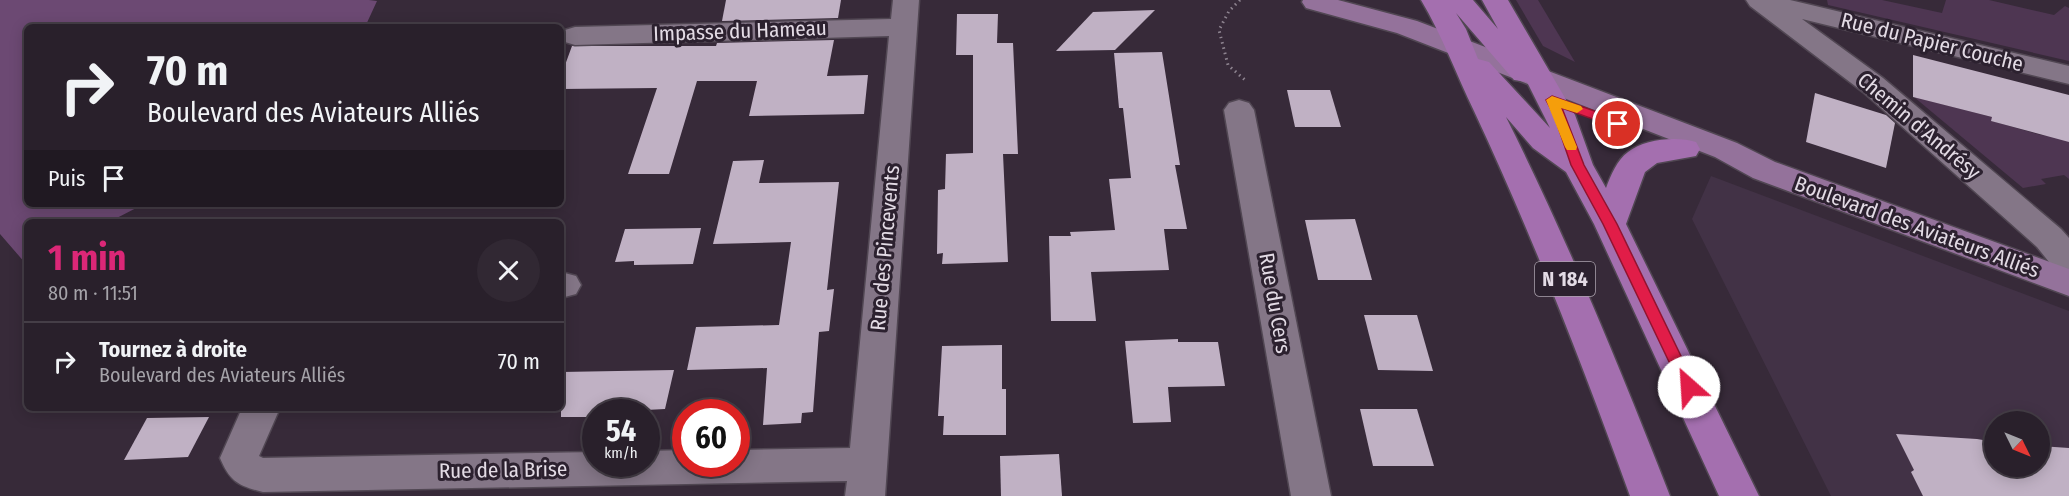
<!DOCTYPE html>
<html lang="fr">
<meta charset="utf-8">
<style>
body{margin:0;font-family:"Fira Sans Condensed",sans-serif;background:#312833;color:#f1f3f6;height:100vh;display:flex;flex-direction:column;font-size:22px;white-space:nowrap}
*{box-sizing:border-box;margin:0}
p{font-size:20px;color:#a5a3a9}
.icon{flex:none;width:33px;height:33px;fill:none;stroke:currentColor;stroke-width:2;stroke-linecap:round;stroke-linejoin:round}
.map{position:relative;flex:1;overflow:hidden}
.panel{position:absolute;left:24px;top:219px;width:540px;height:192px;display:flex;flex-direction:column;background:#29202b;border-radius:9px;box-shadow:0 3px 15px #0003,0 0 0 2px #453e47}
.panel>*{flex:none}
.hud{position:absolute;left:24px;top:24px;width:540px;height:183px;border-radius:9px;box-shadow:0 3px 15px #0003,0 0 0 2px #453e47;background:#29202b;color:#f1f3f6;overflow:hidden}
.needle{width:39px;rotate:133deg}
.buttons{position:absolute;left:1984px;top:411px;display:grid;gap:12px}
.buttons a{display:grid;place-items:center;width:66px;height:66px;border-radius:50%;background:#29202b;box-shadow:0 3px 15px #0003,0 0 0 2px #453e47;font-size:30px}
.speed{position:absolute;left:582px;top:399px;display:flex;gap:12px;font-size:30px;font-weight:700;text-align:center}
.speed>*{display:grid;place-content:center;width:78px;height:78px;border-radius:50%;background:#29202b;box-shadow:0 3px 15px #0003,0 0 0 2px #453e47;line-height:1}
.speed small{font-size:15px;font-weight:400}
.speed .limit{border:9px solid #d22;background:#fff;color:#111}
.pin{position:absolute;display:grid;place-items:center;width:51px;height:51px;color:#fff;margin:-26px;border:3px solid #fff;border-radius:50%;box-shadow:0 2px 6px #0007}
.me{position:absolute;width:66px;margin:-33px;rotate:334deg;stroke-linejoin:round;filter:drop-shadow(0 0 4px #0008)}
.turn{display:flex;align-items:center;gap:21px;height:126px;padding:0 24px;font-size:27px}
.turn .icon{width:78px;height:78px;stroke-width:2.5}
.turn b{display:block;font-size:42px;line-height:51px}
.then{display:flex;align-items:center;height:57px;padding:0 24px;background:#0003;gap:12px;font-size:22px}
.round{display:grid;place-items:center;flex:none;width:63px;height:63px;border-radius:32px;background:#312833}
.head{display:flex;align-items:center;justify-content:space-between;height:102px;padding:0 24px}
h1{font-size:36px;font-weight:700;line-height:45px;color:#db2777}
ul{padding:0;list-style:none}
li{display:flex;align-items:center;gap:18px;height:78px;padding:0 24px;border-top:2px solid #453e47}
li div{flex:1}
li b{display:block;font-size:22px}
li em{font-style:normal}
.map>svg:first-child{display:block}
.built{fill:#423246;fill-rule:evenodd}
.green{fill:#4e3652}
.forest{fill:#6c4973}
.building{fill:#c0b1c4}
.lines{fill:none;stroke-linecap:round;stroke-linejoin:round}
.street-casing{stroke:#514753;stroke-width:3}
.secondary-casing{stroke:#514753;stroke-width:3}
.primary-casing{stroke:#514753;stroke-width:3}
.path{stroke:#8e8490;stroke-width:3;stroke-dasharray:1.5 4;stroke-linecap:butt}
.street{fill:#847687;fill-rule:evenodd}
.secondary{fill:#94729b;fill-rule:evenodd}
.primary{fill:#a46faf;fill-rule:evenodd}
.route{fill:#e11d48;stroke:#92132f;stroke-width:1.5}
.slow{fill:#f59e0b}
.labels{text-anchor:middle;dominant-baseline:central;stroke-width:6;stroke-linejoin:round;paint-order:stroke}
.shield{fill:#2c212f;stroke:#aca3ae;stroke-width:1.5}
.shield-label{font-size:20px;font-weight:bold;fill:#e3dbe5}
.street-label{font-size:21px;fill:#e3dbe5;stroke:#2c212f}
</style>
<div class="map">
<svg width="2069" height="496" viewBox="0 0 2069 496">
<rect width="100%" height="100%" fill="#372a39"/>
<path class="built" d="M1711 176 2069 311V496H1831L1692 219ZM1995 422H2040V466H1995Z"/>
<g class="green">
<polygon points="1516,0 1538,0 1575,62 1543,46"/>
<polygon points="1827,0 1882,0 1942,13 1946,0 1989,0 2054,15 2065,6 2069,8 2069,61 1828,5"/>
<polygon points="1914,97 1992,117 1992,121 2041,135 2069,138 2069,179 2064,175 2041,179 2046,184 2023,188"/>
</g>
<polygon class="forest" points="0,0 369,0 377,1 365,27 27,27 27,204 144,204 109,222 27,222 26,264 0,234"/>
<g class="building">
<polygon points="726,0 841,0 838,18 722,21"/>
<polygon points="1155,10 1115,50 1056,51 1093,12"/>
<polygon points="957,14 998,14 997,43 1013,43 1018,154 1003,154 1008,262 942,264 943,253 937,254 938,190 945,189 946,154 973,153 973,55 956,55"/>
<polygon points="834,40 827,76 868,75 864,114 749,116 757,81 697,81 669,174 628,174 657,88 561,89 561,76 572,46 716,46 717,43"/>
<polygon points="1162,52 1180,165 1175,165 1187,229 1164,229 1169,270 1091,272 1096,321 1051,321 1049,236 1071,236 1070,232 1115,230 1109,179 1131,178 1123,108 1119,108 1114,53"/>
<polygon points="1913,55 2069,95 2069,142 1991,121 1992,117 1913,97"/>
<polygon points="1287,90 1330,90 1341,127 1295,127"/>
<polygon points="1815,93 1886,115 1895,123 1886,168 1806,142"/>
<polygon points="764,160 759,183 839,182 827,290 834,289 829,331 819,332 813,412 802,413 801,423 763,425 767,368 687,370 696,327 779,325 791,242 713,244 733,161"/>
<polygon points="1355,219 1372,280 1318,280 1305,220"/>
<polygon points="701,228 693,264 634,265 634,261 615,262 625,229"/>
<polygon points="1364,315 1417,315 1433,371 1378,370"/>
<polygon points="1178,339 1178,342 1218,342 1225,386 1168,387 1171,422 1133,423 1125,341"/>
<polygon points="1002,345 1002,389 1006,389 1006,435 943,435 944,416 938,416 942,346"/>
<polygon points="674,370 665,409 646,410 646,412 596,412 596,417 561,417 561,372"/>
<polygon points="1360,409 1417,409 1434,466 1373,466"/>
<polygon points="209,417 188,457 124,460 147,418"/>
<polygon points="1896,434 1977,439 1995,442 1995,466 2040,466 2040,446 2069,448 2069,496 1923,496 1911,472 1914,470"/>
<polygon points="1059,454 1062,496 1001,496 1000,456"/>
</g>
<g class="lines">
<g class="street-casing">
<g id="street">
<path d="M893 0H919L885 496H845L847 481 263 492C239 486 230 482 220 458L242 408H280L259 456 263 458 596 452V464H646V451L686 450V464H736V450L850 448 889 36 575 45 565 42 561 36 565 30 575 27 891 19Z"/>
<polygon points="1746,0 1790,0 2069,66 2069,84 1802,19 1883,78 2061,229 2069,238 2069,276 2057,272 2037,247 1863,92 1750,6"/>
<polygon points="1239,100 1249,103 1254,110 1331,496 1291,496 1224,110 1229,103"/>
<polygon points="561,272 576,276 581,285 576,294 561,298"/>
</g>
</g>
<g class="secondary-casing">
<polygon id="secondary" points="1303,0 1338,0 1417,21 1737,143 1775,162 2069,269 2069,296 1753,178 1715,157 1397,33 1306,8 1302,2"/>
</g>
<g class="primary-casing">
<path id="primary" d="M1421 0H1473L1498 29 1482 0H1508L1575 115 1593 165 1606 188C1611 175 1617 160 1628 152 1644 139 1677 136 1696 142L1700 149 1696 156 1657 163 1645 172 1626 224 1759 496H1719L1594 224 1566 172 1533 148 1506 117C1568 241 1620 368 1670 496H1630C1583 366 1533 237 1474 111 1456 74 1442 35 1421 0ZM1456 13 1514 80 1527 82 1550 128 1489 62 1478 59 1466 29Z"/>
</g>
<polyline class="path" points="1240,0 1229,11 1219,30 1228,65 1245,80"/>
<use href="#street" class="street"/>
<use href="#secondary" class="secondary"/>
<use href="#primary" class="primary"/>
</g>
<polygon class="route" points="1552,96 1623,121 1625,124 1618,128 1562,108 1584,165 1617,224 1696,387 1694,391 1689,393 1683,391 1603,224 1571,165 1554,115 1546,100"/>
<polygon class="slow" points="1552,96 1581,106 1583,109 1577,113 1561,108 1577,147 1576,150 1567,150 1565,147 1546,100"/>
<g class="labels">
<rect class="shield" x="1535" y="262" width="60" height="34" rx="4.5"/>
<g class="shield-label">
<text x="1565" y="279">N 184</text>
</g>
<g class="street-label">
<text transform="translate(740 31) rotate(-2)">Impasse du Hameau</text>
<text transform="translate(1932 42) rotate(14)">Rue du Papier Couche</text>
<text transform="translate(1919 126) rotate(40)">Chemin d'Andrésy</text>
<text transform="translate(1917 227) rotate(20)">Boulevard des Aviateurs Alliés</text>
<text transform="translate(885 248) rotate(-85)">Rue des Pincevents</text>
<text transform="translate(1275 303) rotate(80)">Rue du Cers</text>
<text transform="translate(503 470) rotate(-1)">Rue de la Brise</text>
</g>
</g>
</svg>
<div class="buttons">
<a><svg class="needle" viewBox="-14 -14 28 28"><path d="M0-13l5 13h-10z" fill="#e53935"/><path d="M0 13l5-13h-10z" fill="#a5a3a9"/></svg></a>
</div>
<div class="speed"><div>54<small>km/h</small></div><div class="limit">60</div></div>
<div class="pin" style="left:1618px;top:124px;background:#d93025"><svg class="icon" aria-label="arrive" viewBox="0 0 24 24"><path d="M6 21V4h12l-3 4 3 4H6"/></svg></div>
<svg class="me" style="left:1689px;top:387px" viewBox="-20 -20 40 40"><circle r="19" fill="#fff"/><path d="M0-13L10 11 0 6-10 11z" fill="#e11d48"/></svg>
<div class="hud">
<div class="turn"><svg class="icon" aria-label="right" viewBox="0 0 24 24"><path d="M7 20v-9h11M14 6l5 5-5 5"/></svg><div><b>70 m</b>Boulevard des Aviateurs Alliés</div></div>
<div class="then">Puis<svg class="icon" aria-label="arrive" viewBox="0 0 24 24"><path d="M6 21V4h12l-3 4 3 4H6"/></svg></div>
</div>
<section class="panel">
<div class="head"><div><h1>1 min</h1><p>80 m · 11:51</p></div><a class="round"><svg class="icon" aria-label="close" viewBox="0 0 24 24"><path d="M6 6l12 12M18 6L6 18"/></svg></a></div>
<ul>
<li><svg class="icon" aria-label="right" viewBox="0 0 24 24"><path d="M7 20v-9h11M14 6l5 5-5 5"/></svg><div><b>Tournez à droite</b><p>Boulevard des Aviateurs Alliés</p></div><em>70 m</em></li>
</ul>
</section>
</div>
